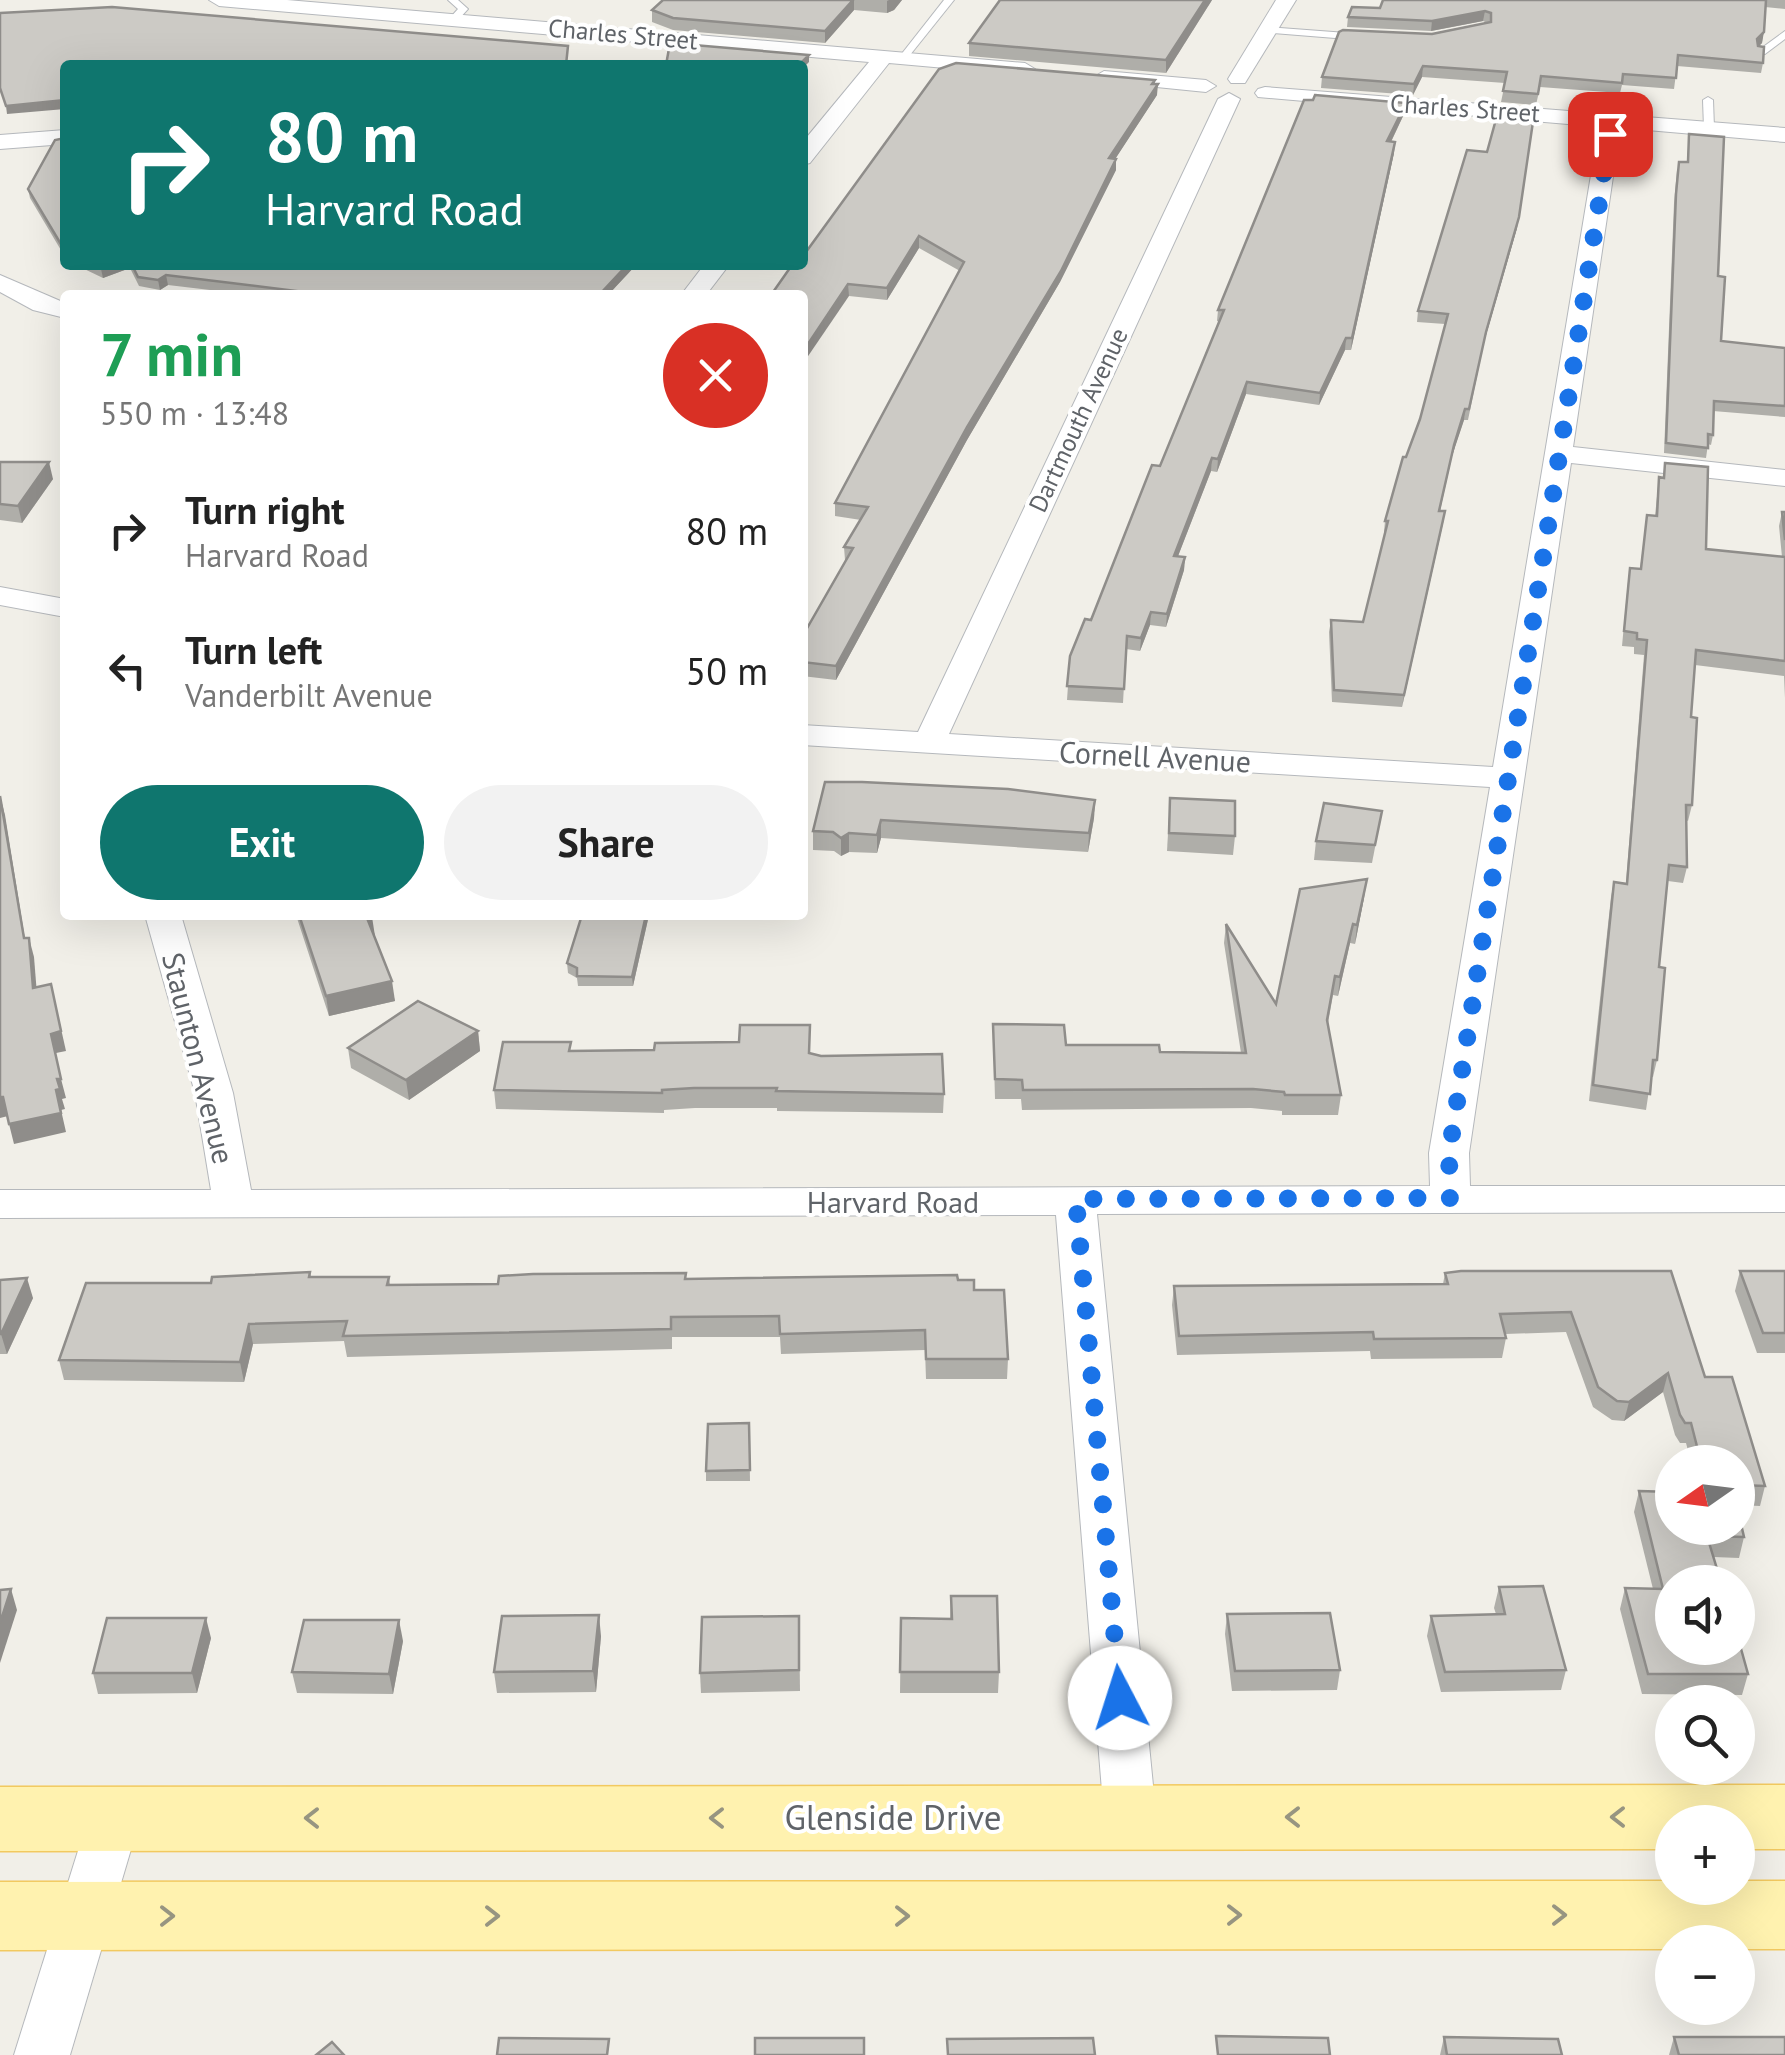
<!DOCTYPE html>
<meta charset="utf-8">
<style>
body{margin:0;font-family:"PT Sans",sans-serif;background:#f2f2f2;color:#222;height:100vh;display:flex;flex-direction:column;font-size:38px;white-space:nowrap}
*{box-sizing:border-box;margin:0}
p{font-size:32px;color:#767676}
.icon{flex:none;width:55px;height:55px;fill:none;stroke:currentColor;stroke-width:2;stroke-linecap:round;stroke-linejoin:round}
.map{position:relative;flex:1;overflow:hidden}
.panel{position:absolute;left:60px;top:290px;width:748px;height:630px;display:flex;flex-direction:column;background:#fff;border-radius:10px;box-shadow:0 10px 40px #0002}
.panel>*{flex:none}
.banner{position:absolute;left:60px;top:60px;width:748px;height:210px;border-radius:10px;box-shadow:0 10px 40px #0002;background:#0f766e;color:#fff;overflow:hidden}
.needle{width:65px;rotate:256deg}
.controls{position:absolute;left:1655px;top:1445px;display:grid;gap:20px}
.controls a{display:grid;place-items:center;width:100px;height:100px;border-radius:50%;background:#fff;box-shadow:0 10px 40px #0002;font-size:50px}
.pin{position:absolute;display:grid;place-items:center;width:85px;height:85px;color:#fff;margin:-42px;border-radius:20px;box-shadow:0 5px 15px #0006}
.me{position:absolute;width:110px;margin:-55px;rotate:355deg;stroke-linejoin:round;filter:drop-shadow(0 0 8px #0008)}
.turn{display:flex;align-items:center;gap:35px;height:210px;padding:0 40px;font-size:45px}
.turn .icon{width:130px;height:130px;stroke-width:2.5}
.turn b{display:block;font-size:70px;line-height:85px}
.round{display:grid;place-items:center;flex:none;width:105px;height:105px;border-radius:52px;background:#f2f2f2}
.headline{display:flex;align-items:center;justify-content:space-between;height:170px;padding:0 40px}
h1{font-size:60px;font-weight:700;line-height:75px;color:#1e9e55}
.cta{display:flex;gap:20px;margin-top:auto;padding:20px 40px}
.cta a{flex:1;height:115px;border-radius:60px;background:#0f766e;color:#fff;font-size:40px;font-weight:700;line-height:115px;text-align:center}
.cta a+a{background:#f2f2f2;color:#222}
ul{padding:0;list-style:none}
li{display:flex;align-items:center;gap:30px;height:140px;padding:0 40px}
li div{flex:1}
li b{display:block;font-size:38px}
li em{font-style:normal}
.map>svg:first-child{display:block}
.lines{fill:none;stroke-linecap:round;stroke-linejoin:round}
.lane-casing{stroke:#b5b8bc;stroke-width:2}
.street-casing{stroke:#b5b8bc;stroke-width:2}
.primary-casing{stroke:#f2c960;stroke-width:3}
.lane{fill:#fff;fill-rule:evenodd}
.street{fill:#fff;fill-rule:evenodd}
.primary{fill:#fff2af;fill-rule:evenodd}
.wall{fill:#afaea9}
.shaded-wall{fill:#8f8d8a}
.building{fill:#cccac5;stroke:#8f8d8a;stroke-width:2.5}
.oneway{stroke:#979581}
.route{stroke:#1a73e8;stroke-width:18;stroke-dasharray:0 32.4}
.labels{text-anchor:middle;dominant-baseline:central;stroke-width:8;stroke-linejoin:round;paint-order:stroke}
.far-street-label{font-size:25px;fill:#5f6368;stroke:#fff}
.street-label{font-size:30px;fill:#5f6368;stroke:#fff}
.near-street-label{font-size:35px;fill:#5f6368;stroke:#fff}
</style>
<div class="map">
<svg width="1785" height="2055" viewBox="0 0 1785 2055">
<rect width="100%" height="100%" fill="#f1efe8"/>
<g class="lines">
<g class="lane-casing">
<g id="lane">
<polygon points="448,0 458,0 468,9 457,21 449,19 458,9"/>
<polygon points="944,0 954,0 906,60 900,60 900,56"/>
<polygon points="1265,27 1360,34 1365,37 1360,40 1262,32 1262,28"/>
<polygon points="1785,31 1785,39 1765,54 1759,54 1759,50"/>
<polygon points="1708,97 1713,100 1714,128 1709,131 1704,128 1703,100"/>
</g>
</g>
<g class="street-casing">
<g id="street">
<polygon points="209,0 287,0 1025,63 1035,69 1025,75 889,63 810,163 802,165 802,143 869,62 219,6"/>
<polygon points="1276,0 1296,0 1245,83 1231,83 1228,79"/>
<polygon points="1104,71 1206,80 1216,86 1206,92 1097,81 1094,77"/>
<polygon points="1265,87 1785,128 1785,142 1624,128 1615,163 1573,447 1785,470 1785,486 1571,463 1469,1153 1470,1186 1785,1186 1785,1212 1097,1214 1156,1816 1148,1831 1130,1838 1112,1831 1104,1816 1056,1215 0,1218 0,1190 211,1190 195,1093 145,915 181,915 233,1093 251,1190 1430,1186 1429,1153 1490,787 802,745 802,725 918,732 1218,99 1229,93 1240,99 949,734 1493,767 1593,163 1603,127 1258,97 1255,93 1258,89"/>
<polygon points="65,130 65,144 0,149 0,135"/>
<polygon points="704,265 729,265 706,295 681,295"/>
<polygon points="0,275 65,303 65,318 33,310 0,292"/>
<polygon points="0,587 65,599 65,617 0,605"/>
<polygon points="114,1797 132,1804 140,1819 70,2055 14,2055 88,1819 96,1804"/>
</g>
</g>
<g class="primary-casing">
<g id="primary">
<polygon points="1785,1785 1785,1849 1738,1849 1738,1822 1672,1822 1672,1849 0,1851 0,1787"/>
<polygon points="1672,1881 1672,1888 1738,1888 1738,1881 1785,1881 1785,1949 1738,1949 1738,1942 1672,1942 1672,1949 0,1950 0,1882"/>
</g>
</g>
<use href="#lane" class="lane"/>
<use href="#street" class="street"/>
<use href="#primary" class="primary"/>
</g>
<g class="wall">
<polygon points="663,0 902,0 894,10 887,13 854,10 825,43 673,30 652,22 652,10"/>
<polygon points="1212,0 1166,73 969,56 969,43"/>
<polygon points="1383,0 1785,0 1785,9 1765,7 1762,43 1759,46 1763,63 1761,73 1677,66 1674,89 1622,85 1620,93 1540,87 1536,105 1501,102 1505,83 1422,77 1413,95 1321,88 1322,77 1432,34 1487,23 1483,21 1431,31 1347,27 1348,17 1380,8"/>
<polygon points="1154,84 1157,95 1115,159 1116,170 1060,282 967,440 836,680 802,676 802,637 846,561 845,560 844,547 861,520 835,516 835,503 960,271 919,248 887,300 849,296 806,252"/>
<polygon points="1404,114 1391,142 1394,153 1351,350 1345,350 1319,405 1246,394 1217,472 1211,471 1178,556 1185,557 1184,570 1166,627 1150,625 1140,651 1126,649 1123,703 1067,700 1070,656 1091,620 1160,466 1220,322 1217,321 1218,310"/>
<polygon points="1689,134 1718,276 1721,341 1785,348 1785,417 1713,411 1713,435 1711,445 1708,444 1706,458 1664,453 1674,203 1677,170 1687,162"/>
<polygon points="65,138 65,257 30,198 28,189"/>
<polygon points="1517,228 1484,342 1468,420 1464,420 1452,456 1440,511 1445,511 1443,523 1402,707 1332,702 1329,632 1331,620 1363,622 1386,533 1384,532 1385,521 1420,419 1445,324 1417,322 1418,311"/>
<polygon points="76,265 636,265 608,295 252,295 168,285 160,290 139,286 130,268 103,278"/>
<polygon points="0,462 53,479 22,523 0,520"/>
<polygon points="1665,463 1706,549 1782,557 1779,526 1782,512 1785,512 1785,698 1784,676 1695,665 1691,717 1692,805 1688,821 1686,820 1687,867 1683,883 1668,881 1659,967 1657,1060 1653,1077 1651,1077 1646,1110 1589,1101 1611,897 1614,882 1626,883 1644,655 1634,654 1634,647 1622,646 1628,582 1630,568 1640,569 1647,515 1655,516 1659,477 1663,477"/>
<polygon points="1008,789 1095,800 1094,818 1088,852 881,838 877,853 849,852 841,856 834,851 813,850 813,831"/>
<polygon points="1170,798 1235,836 1233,855 1167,851"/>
<polygon points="1382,811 1372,863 1314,860 1316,841"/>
<polygon points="1364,898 1355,944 1350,943 1338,996 1333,995 1328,1023 1341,1095 1338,1115 1282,1115 1282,1111 1251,1108 1022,1110 1021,1099 995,1099 993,1024 1066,1045 1160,1052 1241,1053 1224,943 1226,924 1276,1004"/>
<polygon points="296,915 371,915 374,936 395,1001 329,1016"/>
<polygon points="582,915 649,915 633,986 578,986 577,978 568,973 567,963"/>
<polygon points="478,1031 480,1051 409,1100 351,1068 348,1048"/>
<polygon points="572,1051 810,1053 944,1094 943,1113 777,1111 777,1108 695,1108 664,1110 664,1113 496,1109 494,1090"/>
<polygon points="1671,1271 1705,1377 1765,1486 1760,1506 1738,1505 1738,1462 1691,1462 1686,1443 1680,1443 1675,1435 1663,1392 1624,1421 1612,1420 1593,1407 1566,1332 1505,1334 1506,1338 1502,1358 1371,1359 1370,1351 1177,1355 1172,1305 1174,1286 1443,1284 1445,1273"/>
<polygon points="1740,1271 1785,1271 1785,1353 1757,1353 1735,1291"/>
<polygon points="310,1272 311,1277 389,1277 390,1284 498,1284 686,1279 958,1280 974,1290 1008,1359 1007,1379 926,1379 925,1350 781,1354 780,1337 672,1337 672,1349 347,1357 344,1341 253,1344 244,1382 64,1380 59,1360 211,1283"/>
<polygon points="0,1280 33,1298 7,1354 0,1354"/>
<polygon points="749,1423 750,1481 706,1481 706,1471"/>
<polygon points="1639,1491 1744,1537 1739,1558 1714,1557 1748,1674 1742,1695 1642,1694 1620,1609 1625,1588 1653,1589 1634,1512"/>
<polygon points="1499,1587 1566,1670 1561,1690 1441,1692 1427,1636 1431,1616 1496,1614 1494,1608"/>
<polygon points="951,1596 999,1672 998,1693 900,1693 901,1618 950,1619"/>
<polygon points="1227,1614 1340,1670 1337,1690 1232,1691 1225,1634"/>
<polygon points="799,1616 800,1691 701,1693 700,1673"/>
<polygon points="601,1636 596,1692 497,1693 494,1672"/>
<polygon points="211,1638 197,1693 98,1694 93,1673"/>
<polygon points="403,1641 393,1694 297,1693 292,1672"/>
<polygon points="1444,2037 1562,2055 1440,2055"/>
<polygon points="1674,2037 1785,2055 1669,2055"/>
</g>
<g class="shaded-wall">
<polygon points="853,0 854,0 854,10 825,43 825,31"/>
<polygon points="889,0 902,0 894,10 887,13 887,1"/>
<polygon points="1205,0 1212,0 1166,73 1166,60"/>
<polygon points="1485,11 1483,21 1431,31 1432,21"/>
<polygon points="1764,32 1762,43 1755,50 1757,39"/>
<polygon points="809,55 809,62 802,69 802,65 799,65"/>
<polygon points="1423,66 1422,77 1413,95 1414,84"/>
<polygon points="1155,80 1154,90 1158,84 1157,95 1108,170 1109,158"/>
<polygon points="65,100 65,109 7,114 6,106"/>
<polygon points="1406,103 1404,114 1386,152 1387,141"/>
<polygon points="1395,142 1394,153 1351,350 1352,338"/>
<polygon points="1116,159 1116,170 1060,282 967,440 836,680 836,666"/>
<polygon points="1519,217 1517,228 1484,342 1468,420 1486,332"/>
<polygon points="919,236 919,248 887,300 887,288"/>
<polygon points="111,265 129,265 130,268 103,278 101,269"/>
<polygon points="627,265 636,265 608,295 599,295"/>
<polygon points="166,275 168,285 160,290 158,280"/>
<polygon points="848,284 849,296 802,365 802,353"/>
<polygon points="1346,338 1345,350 1319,405 1320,393"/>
<polygon points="1247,382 1246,394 1217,472 1218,459"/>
<polygon points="1465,409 1464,420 1452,456 1437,522 1454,445"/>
<polygon points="1212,458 1211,471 1173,569 1174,556"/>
<polygon points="49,462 53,479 22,523 18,506"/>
<polygon points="1445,511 1443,523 1402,707 1404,695"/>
<polygon points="1185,557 1184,570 1166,627 1167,614"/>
<polygon points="1151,612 1150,625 1140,651 1141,638"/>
<polygon points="0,796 5,815 28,958 24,938"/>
<polygon points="1095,800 1094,818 1088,852 1089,833"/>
<polygon points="881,820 881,838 877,853 877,835"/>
<polygon points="849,833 849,852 841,856 841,838"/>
<polygon points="1367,879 1364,898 1355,944 1357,925"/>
<polygon points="646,915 649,915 633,986 632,977"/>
<polygon points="372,917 375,936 369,937 367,918"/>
<polygon points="1353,924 1350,943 1338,996 1340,977"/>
<polygon points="29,938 34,957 38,1007 33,988"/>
<polygon points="392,981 395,1001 329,1016 326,996"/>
<polygon points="51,984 66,1051 56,1053 51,1034"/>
<polygon points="478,1031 480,1051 409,1100 406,1080"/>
<polygon points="57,1079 61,1079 66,1098 62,1099 65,1109 61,1110 66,1132 14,1144 9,1124 56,1090"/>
<polygon points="0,1097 3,1097 8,1116 0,1118"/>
<polygon points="27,1278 33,1298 7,1354 1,1334"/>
<polygon points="249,1324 253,1344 244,1382 240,1362"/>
<polygon points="1668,1373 1663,1392 1624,1421 1629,1402"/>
<polygon points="11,1589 17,1610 0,1663 0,1623"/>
<polygon points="599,1615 601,1636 596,1692 593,1671"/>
<polygon points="206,1618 211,1638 197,1693 192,1673"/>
<polygon points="399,1620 403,1641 393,1694 389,1674"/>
</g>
<g class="building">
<polygon points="663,0 853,0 825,31 673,18 652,10"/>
<polygon points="1000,0 1205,0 1166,60 969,43"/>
<polygon points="1383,0 1766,0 1764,32 1757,39 1758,46 1764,47 1763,63 1678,55 1676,78 1623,74 1622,83 1541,76 1538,94 1503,91 1507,72 1423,66 1414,84 1322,77 1339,32 1343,30 1432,34 1491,22 1491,13 1485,11 1432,21 1348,17 1352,7 1380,8"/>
<polygon points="112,7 568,46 566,65 65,65 65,100 6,106 0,88 0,13"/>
<polygon points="670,43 809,55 799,65 666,65"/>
<polygon points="956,63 1155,80 1152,84 1158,84 1109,158 1116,159 1061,271 967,427 836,666 802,662 802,637 853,548 844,547 868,507 835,503 964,262 919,236 887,288 848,284 802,353 802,295 771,295 792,265 802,265 802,252 806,252 939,69"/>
<polygon points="1315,95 1406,103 1387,141 1395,142 1352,338 1346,338 1320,393 1247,382 1218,459 1212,458 1174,556 1185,557 1167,614 1151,612 1141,638 1127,636 1124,689 1067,686 1070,656 1085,619 1091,620 1152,465 1160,466 1224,310 1218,310 1304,100 1313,100"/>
<polygon points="1498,112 1534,115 1519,217 1486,332 1469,409 1465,409 1454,445 1439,511 1445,511 1404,695 1334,690 1331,620 1363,622 1388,521 1385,521 1403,457 1406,457 1420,419 1448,314 1418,311 1467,150 1487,152"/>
<polygon points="1689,134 1724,137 1718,276 1725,277 1721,341 1785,348 1785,406 1714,401 1713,435 1708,434 1708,448 1666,443 1676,194 1679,162 1688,162"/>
<polygon points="65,138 65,251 28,189 55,140"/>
<polygon points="93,265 111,265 101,269"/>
<polygon points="132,265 627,265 599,295 328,295 166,275 158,280 138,277"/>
<polygon points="0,462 49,462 18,506 0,504"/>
<polygon points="1665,463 1708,467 1706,549 1785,557 1785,661 1696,650 1691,717 1697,718 1692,805 1686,805 1687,867 1669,865 1659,967 1665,968 1657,1060 1653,1060 1650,1094 1593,1085 1614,882 1627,884 1647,640 1637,639 1637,633 1624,631 1630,568 1641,569 1647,515 1657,516 1659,477 1664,478"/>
<polygon points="1782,512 1785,512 1785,540"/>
<polygon points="825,782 862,782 1008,789 1095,800 1089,833 881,820 877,835 849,833 841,838 833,832 813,831"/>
<polygon points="0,796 24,938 29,938 33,988 51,984 61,1031 51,1034 61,1079 57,1079 60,1089 56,1090 61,1113 9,1124 3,1097 0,1097"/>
<polygon points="1170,798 1235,801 1235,836 1169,833"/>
<polygon points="1324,803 1382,811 1375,845 1316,841"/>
<polygon points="1367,879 1357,925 1353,924 1340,977 1335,976 1327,1020 1341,1095 1285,1095 1284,1092 1253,1089 1023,1090 1022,1080 995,1079 993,1024 1064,1025 1066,1045 1159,1045 1160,1052 1246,1053 1226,924 1276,1004 1300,889"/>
<polygon points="299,915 371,915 372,917 367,918 392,981 326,996"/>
<polygon points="582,915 646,915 632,977 577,976 577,968 567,963"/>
<polygon points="418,1001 478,1031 406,1080 348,1048"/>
<polygon points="740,1025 810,1025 809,1053 821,1056 942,1054 944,1094 776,1091 777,1088 694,1088 662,1090 662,1093 494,1090 503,1042 571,1042 569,1051 654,1050 655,1043 739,1042"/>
<polygon points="1461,1271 1671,1271 1705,1377 1732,1377 1765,1486 1738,1485 1738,1462 1701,1462 1691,1423 1685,1423 1680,1415 1668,1373 1629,1402 1617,1401 1598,1387 1571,1312 1500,1314 1506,1338 1374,1339 1373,1332 1179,1336 1174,1286 1448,1284 1445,1273"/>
<polygon points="1740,1271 1785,1271 1785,1333 1763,1333"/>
<polygon points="310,1272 309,1277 389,1277 387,1285 498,1284 499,1276 533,1274 686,1273 685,1279 957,1275 958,1280 974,1280 974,1290 1004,1290 1008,1359 926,1359 925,1330 780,1334 779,1316 671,1317 671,1329 343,1336 347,1321 249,1324 240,1362 59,1360 86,1283 211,1283 212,1277"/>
<polygon points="27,1278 1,1334 0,1334 0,1280"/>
<polygon points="749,1423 750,1470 706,1471 708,1424"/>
<polygon points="1639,1491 1672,1492 1672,1528 1738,1528 1738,1511 1744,1537 1707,1536 1721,1582 1672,1582 1672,1648 1738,1648 1738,1638 1748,1674 1648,1674 1625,1588 1663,1589"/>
<polygon points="1543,1586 1566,1670 1445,1672 1431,1616 1505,1614 1499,1587"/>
<polygon points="11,1589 0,1623 0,1590"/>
<polygon points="951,1596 997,1596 999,1672 900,1672 901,1618 952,1619"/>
<polygon points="1330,1613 1340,1670 1235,1671 1227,1614"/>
<polygon points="599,1615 593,1671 494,1672 502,1616"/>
<polygon points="799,1616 799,1670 700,1673 702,1617"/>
<polygon points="107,1618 206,1618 192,1673 93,1673"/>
<polygon points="304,1620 399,1620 389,1674 292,1672"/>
<polygon points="1216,2036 1328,2038 1330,2055 1218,2055"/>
<polygon points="1444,2037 1558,2039 1562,2055 1447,2055"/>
<polygon points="1674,2037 1785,2037 1785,2055 1679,2055"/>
<polygon points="499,2038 609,2039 607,2055 497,2055"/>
<rect x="755" y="2038" width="109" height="17"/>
<polygon points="1093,2038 1095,2055 948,2055 947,2039"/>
<polygon points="332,2042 344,2055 316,2055"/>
</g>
<defs><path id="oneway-chevron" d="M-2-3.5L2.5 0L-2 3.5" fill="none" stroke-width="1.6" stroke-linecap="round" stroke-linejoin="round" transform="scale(2.5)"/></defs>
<g class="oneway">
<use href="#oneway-chevron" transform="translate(1293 1817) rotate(-180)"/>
<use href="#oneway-chevron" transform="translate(1618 1817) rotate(-180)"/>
<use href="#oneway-chevron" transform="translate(312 1818) rotate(180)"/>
<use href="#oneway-chevron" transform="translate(717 1818) rotate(-180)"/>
<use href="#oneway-chevron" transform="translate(1234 1915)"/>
<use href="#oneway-chevron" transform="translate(1559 1915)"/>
<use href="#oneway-chevron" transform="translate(167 1916)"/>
<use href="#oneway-chevron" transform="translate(492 1916)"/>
<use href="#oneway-chevron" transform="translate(902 1916)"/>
</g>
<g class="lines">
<polyline class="route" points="1120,1698 1076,1199 1450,1198 1449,1153 1610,134"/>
</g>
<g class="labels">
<g class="far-street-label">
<text transform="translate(623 34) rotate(5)">Charles Street</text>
<text transform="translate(1465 108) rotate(4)">Charles Street</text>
<text transform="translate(1078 420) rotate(-65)">Dartmouth Avenue</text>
</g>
<g class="street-label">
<text transform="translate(1155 756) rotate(3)">Cornell Avenue</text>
<text transform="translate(199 1058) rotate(76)">Staunton Avenue</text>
<text x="893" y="1201">Harvard Road</text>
</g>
<g class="near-street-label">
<text x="893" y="1817">Glenside Drive</text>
</g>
</g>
</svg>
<div class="controls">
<a><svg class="needle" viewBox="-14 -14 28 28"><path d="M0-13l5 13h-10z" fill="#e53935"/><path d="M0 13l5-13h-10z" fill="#767676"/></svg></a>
<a><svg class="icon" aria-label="sound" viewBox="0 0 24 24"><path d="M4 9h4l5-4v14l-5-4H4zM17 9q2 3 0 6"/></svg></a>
<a><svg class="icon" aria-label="search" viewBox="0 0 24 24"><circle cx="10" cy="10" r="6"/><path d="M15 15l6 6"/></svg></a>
<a>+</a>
<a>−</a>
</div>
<div class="pin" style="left:1610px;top:134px;background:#d93025"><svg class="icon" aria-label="arrive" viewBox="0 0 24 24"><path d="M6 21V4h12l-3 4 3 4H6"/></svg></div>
<svg class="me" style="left:1120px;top:1698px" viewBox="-20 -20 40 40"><circle r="19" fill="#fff"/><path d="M0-13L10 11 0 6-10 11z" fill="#1a73e8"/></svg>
<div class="banner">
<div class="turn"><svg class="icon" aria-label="right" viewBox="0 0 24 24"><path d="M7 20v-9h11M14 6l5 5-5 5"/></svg><div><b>80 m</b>Harvard Road</div></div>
</div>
<section class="panel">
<div class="headline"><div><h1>7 min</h1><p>550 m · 13:48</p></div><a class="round" style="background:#d93025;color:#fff"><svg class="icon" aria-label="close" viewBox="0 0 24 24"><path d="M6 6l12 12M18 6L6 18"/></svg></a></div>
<ul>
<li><svg class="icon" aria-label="right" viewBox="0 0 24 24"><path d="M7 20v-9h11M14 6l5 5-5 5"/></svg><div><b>Turn right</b><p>Harvard Road</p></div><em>80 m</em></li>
<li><svg class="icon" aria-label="left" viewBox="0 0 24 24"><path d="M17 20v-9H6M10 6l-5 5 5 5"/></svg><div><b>Turn left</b><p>Vanderbilt Avenue</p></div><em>50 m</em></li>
</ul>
<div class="cta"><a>Exit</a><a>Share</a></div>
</section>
</div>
